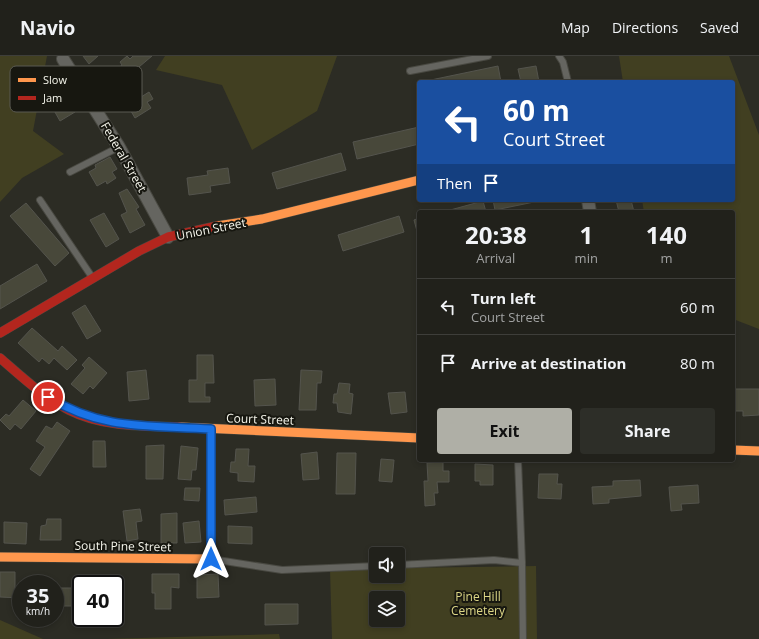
<!DOCTYPE html>
<style>
body{margin:0;font-family:"Open Sans",sans-serif;background:#2d2e28;color:#f1f3f6;height:100vh;display:flex;flex-direction:column;font-size:15px;white-space:nowrap}
*{box-sizing:border-box;margin:0}
p{font-size:13px;color:#a2a3a3}
.icon{flex:none;width:22px;height:22px;fill:none;stroke:currentColor;stroke-width:2;stroke-linecap:round;stroke-linejoin:round}
.map{position:relative;flex:1;overflow:hidden}
.side{position:absolute;left:417px;top:154px;width:318px;height:252px;display:flex;flex-direction:column;background:#21211b;border-radius:4px;box-shadow:0 2px 6px #0003,0 0 0 1px #3e3e3a}
.side>*{flex:none}
.banner{position:absolute;left:417px;top:24px;width:318px;height:122px;border-radius:4px;box-shadow:0 2px 6px #0003,0 0 0 1px #3e3e3a;background:#1a4fa0;color:#fff;overflow:hidden}
.controls{position:absolute;left:369px;top:491px;display:grid;gap:8px}
.controls a{display:grid;place-items:center;width:36px;height:36px;border-radius:4px;background:#21211b;box-shadow:0 2px 6px #0003,0 0 0 1px #3e3e3a;font-size:20px}
.speed{position:absolute;left:12px;top:519px;display:flex;gap:8px;font-size:20px;font-weight:700;text-align:center}
.speed>*{display:grid;place-content:center;width:52px;height:52px;border-radius:50%;background:#21211b;box-shadow:0 2px 6px #0003,0 0 0 1px #3e3e3a;line-height:1}
.speed small{font-size:10px;font-weight:400}
.speed .limit{border:2px solid #111;border-radius:6px;background:#fff;color:#111}
.pin{position:absolute;display:grid;place-items:center;width:34px;height:34px;color:#fff;margin:-17px;border:2px solid #fff;border-radius:50%;box-shadow:0 1px 4px #0007}
.me{position:absolute;width:44px;margin:-22px;rotate:0deg;stroke-linejoin:round;filter:drop-shadow(0 0 3px #0008)}
.turn{display:flex;align-items:center;gap:14px;height:84px;padding:0 20px;font-size:18px}
.turn .icon{width:52px;height:52px;stroke-width:2.5}
.turn b{display:block;font-size:28px;line-height:34px}
.then{display:flex;align-items:center;height:38px;padding:0 20px;background:#0003;gap:8px;font-size:15px}
.eta{display:flex;justify-content:space-evenly;align-items:center;height:68px;text-align:center}
.eta b{font-size:24px;font-weight:700;line-height:28px}
.button{display:flex;gap:8px;margin-top:auto;padding:8px 20px}
.button a{flex:1;height:46px;border-radius:4px;background:#afafa6;color:#111;font-size:16px;font-weight:700;line-height:46px;text-align:center}
.button a+a{background:#2d2e28;color:#f1f3f6}
ul{padding:0;list-style:none}
li{display:flex;align-items:center;gap:12px;height:56px;padding:0 20px;border-top:1px solid #3e3e3a}
li div{flex:1}
li b{display:block;font-size:15px}
li em{font-style:normal}
header{display:flex;align-items:center;gap:24px;box-sizing:border-box;height:56px;padding:0 20px;background:#21211b;border-bottom:1px solid #3e3e3a}
header strong{font-size:19px}
nav{display:flex;gap:22px;margin-inline-start:auto;font-size:14px}
.map>svg:first-child{display:block}
.green{fill:#413f21;fill-rule:evenodd}
.building{fill:#48483a;stroke:#54544d}
.lines{fill:none;stroke-linecap:round;stroke-linejoin:round}
.lane-casing{stroke:#494942;stroke-width:8}
.street-casing{stroke:#494942;stroke-width:14}
.slow-casing{stroke:#494942;stroke-width:10}
.jam-casing{stroke:#494942;stroke-width:10}
.lane{stroke:#656560;stroke-width:6}
.street{stroke:#656560;stroke-width:12}
.slow{stroke:#ff974d;stroke-width:9}
.jam{stroke:#b3261e;stroke-width:9}
.route-casing{stroke:#114b97;stroke-width:10}
.route{stroke:#1a73e8;stroke-width:7}
.labels{text-anchor:middle;dominant-baseline:central;stroke-width:4;stroke-linejoin:round;paint-order:stroke}
.street-label{font-size:12px;fill:#f6f6ec;stroke:#171710}
.park-label{font-size:12px;fill:#dcd686;stroke:#171710}
.key{fill:#171710;stroke:#5a5a52;stroke-width:1}
.key-label{font-size:11px;fill:#f6f6ec}
</style>
<header>
<strong>Navio</strong>
<nav><a>Map</a><a>Directions</a><a>Saved</a></nav>
</header>
<div class="map">
<svg width="759" height="583" viewBox="0 0 759 583">
<rect width="100%" height="100%" fill="#2c2c24"/>
<g class="green">
<polygon points="0,0 47,0 33,75 64,98 22,122 0,146"/>
<polygon points="165,0 337,0 317,55 252,94 222,29 156,14"/>
<polygon points="619,0 729,0 759,79 759,273 733,263 733,156 644,156 642,144 733,144 733,26 623,26"/>
<path d="M536 510 537 583H332L330 513H376V520H398V512ZM376 542H398V564H376Z"/>
<polygon points="0,564 43,583 0,583"/>
<polygon points="279,578 280,583 105,583"/>
</g>
<g class="building">
<polygon points="83,0 98,0 89,8"/>
<polygon points="127,0 130,3 133,0 152,0 114,32 106,22 122,9 120,6"/>
<polygon points="498,10 501,26 427,26 426,25"/>
<polygon points="536,10 539,26 521,26 518,13"/>
<polygon points="57,23 75,56 60,65 42,33"/>
<polygon points="134,30 141,41 149,36 153,43 147,46 151,52 135,62 121,38"/>
<polygon points="419,71 419,88 357,103 353,86"/>
<polygon points="341,97 346,114 277,133 272,117"/>
<polygon points="110,101 117,113 112,116 116,122 107,128 106,125 97,130 89,116 96,112 95,109"/>
<polygon points="228,112 230,127 210,130 211,136 189,139 187,122 208,119 207,115"/>
<polygon points="127,133 139,151 136,153 145,169 130,177 121,159 127,156 119,137"/>
<polygon points="493,144 544,144 495,154"/>
<polygon points="616,144 631,144 634,156 619,156"/>
<polygon points="483,145 486,156 443,156"/>
<polygon points="26,147 69,197 55,210 10,160"/>
<polygon points="104,157 119,183 106,191 90,164"/>
<polygon points="399,160 404,176 343,195 338,179"/>
<polygon points="419,162 419,179 418,179 414,164"/>
<polygon points="37,208 47,225 0,253 0,230"/>
<polygon points="85,249 101,275 87,283 72,257"/>
<polygon points="32,272 58,295 62,290 77,304 67,314 54,302 49,308 42,302 39,306 18,287"/>
<polygon points="197,299 213,299 214,327 205,327 205,341 210,341 210,346 189,346 189,324 197,324"/>
<polygon points="89,301 107,317 93,333 90,330 83,338 71,328 85,312 82,309"/>
<polygon points="146,314 149,343 129,345 127,316"/>
<polygon points="301,314 322,315 321,327 317,327 316,354 299,354"/>
<polygon points="275,323 276,349 255,350 254,324"/>
<polygon points="339,327 350,328 349,337 353,338 351,358 338,356 337,347 333,347 334,338 337,338"/>
<polygon points="734,333 759,333 759,359 743,360 743,355 734,355"/>
<polygon points="405,336 407,356 391,358 388,337"/>
<polygon points="23,344 36,355 21,373 15,368 10,374 0,364 6,358 9,360"/>
<polygon points="57,366 70,375 40,420 30,413 45,391 36,385 46,370 52,373"/>
<polygon points="93,385 105,385 106,411 93,411"/>
<polygon points="164,389 163,423 146,423 146,390"/>
<polygon points="181,390 198,392 196,414 192,414 191,424 178,423"/>
<polygon points="236,393 249,393 248,410 255,410 254,426 238,425 238,417 230,416 231,406 235,406"/>
<polygon points="317,396 319,423 303,424 301,398"/>
<polygon points="337,397 356,397 355,438 336,438"/>
<polygon points="381,403 394,404 392,426 379,425"/>
<polygon points="443,406 443,415 449,415 449,426 437,426 438,437 434,437 435,449 425,450 424,425 428,425 427,407"/>
<polygon points="475,408 493,409 493,429 480,429 480,425 475,425"/>
<polygon points="539,418 558,418 557,428 562,428 561,443 538,442"/>
<polygon points="640,424 641,440 609,443 609,447 593,448 592,431 613,430 613,425"/>
<polygon points="698,429 699,447 681,448 682,454 671,455 669,431"/>
<polygon points="185,432 200,432 199,445 184,444"/>
<polygon points="256,441 257,456 225,459 224,444"/>
<polygon points="140,453 142,465 136,466 138,483 127,485 123,455"/>
<polygon points="177,457 177,487 161,487 161,458"/>
<polygon points="47,463 61,463 61,484 40,484 41,470 46,469"/>
<polygon points="199,465 201,486 185,487 183,467"/>
<polygon points="4,466 27,467 26,488 4,487"/>
<polygon points="228,470 252,471 252,488 228,487"/>
<polygon points="0,516 15,516 15,534 21,534 21,542 0,541"/>
<polygon points="152,518 179,518 179,532 171,531 171,553 155,553 155,537 152,537"/>
<polygon points="218,518 219,541 197,542 197,519"/>
<rect x="61" y="532" width="20" height="18"/>
<polygon points="265,548 298,548 298,568 265,569"/>
</g>
<g class="lines">
<g class="lane-casing">
<g id="lane">
<polyline points="559,0 563,6 568,26"/>
<polyline points="410,15 488,0"/>
<polyline points="70,116 119,91"/>
<polyline points="40,144 92,221"/>
<polyline points="211,503 282,514 376,510"/>
<polyline points="522,507 523,583"/>
<polyline points="398,509 494,504 522,507 518,404"/>
</g>
</g>
<g class="street-casing">
<g id="street">
<polyline points="63,3 119,91 168,181"/>
<polyline points="588,144 590,156"/>
</g>
</g>
<g class="slow-casing">
<g id="slow">
<polyline points="217,170 262,163 419,124"/>
<polyline points="180,371 419,382"/>
<polyline points="733,394 759,395"/>
<polyline points="0,501 211,503 211,373"/>
</g>
</g>
<g class="jam-casing">
<g id="jam">
<polyline points="0,277 139,195 168,181 217,170"/>
<path d="M0 302C22 321 43 341 69 354 102 371 143 370 180 371"/>
</g>
</g>
<use href="#lane" class="lane"/>
<use href="#street" class="street"/>
<use href="#slow" class="slow"/>
<use href="#jam" class="jam"/>
</g>
<g class="lines">
<g class="route-casing">
<path id="route" d="M48 341C103 375 150 369 211 373V503"/>
</g>
<use href="#route" class="route"/>
</g>
<g class="labels">
<g class="street-label">
<text transform="translate(124 101) rotate(60)">Federal Street</text>
<text transform="translate(211 173) rotate(-11)">Union Street</text>
<text transform="translate(260 363) rotate(2)">Court Street</text>
<text transform="translate(123 490) rotate(1)">South Pine Street</text>
</g>
<g class="park-label">
<text x="478" y="540">Pine Hill<tspan x="478" dy="14">Cemetery</tspan></text>
</g>
</g>
<rect x="10" y="10" width="132" height="46" rx="6" class="key"/>
<rect x="18" y="22" width="18" height="4" fill="#ff974d"/>
<rect x="18" y="40" width="18" height="4" fill="#b3261e"/>
<g class="key-label">
<text x="43" y="28">Slow</text>
<text x="43" y="46">Jam</text>
</g>
</svg>
<div class="controls">
<a><svg class="icon" aria-label="sound" viewBox="0 0 24 24"><path d="M4 9h4l5-4v14l-5-4H4zM17 9q2 3 0 6"/></svg></a>
<a><svg class="icon" aria-label="layers" viewBox="0 0 24 24"><path d="M12 4l9 5-9 5-9-5zM3 14l9 5 9-5"/></svg></a>
</div>
<div class="speed"><div>35<small>km/h</small></div><div class="limit">40</div></div>
<div class="pin" style="left:48px;top:341px;background:#d93025"><svg class="icon" aria-label="arrive" viewBox="0 0 24 24"><path d="M6 21V4h12l-3 4 3 4H6"/></svg></div>
<svg class="me" style="left:211px;top:503px" viewBox="-20 -20 40 40"><path d="M0-17L14 15 0 8-14 15z" fill="#1a73e8" stroke="#fff" stroke-width="4"/></svg>
<div class="banner">
<div class="turn"><svg class="icon" aria-label="left" viewBox="0 0 24 24"><path d="M17 20v-9H6M10 6l-5 5 5 5"/></svg><div><b>60 m</b>Court Street</div></div>
<div class="then">Then<svg class="icon" aria-label="arrive" viewBox="0 0 24 24"><path d="M6 21V4h12l-3 4 3 4H6"/></svg></div>
</div>
<section class="side">
<div class="eta">
<div><b>20:38</b><p>Arrival</p></div>
<div><b>1</b><p>min</p></div>
<div><b>140</b><p>m</p></div>
</div>
<ul>
<li><svg class="icon" aria-label="left" viewBox="0 0 24 24"><path d="M17 20v-9H6M10 6l-5 5 5 5"/></svg><div><b>Turn left</b><p>Court Street</p></div><em>60 m</em></li>
<li><svg class="icon" aria-label="arrive" viewBox="0 0 24 24"><path d="M6 21V4h12l-3 4 3 4H6"/></svg><div><b>Arrive at destination</b></div><em>80 m</em></li>
</ul>
<div class="button"><a>Exit</a><a>Share</a></div>
</section>
</div>
